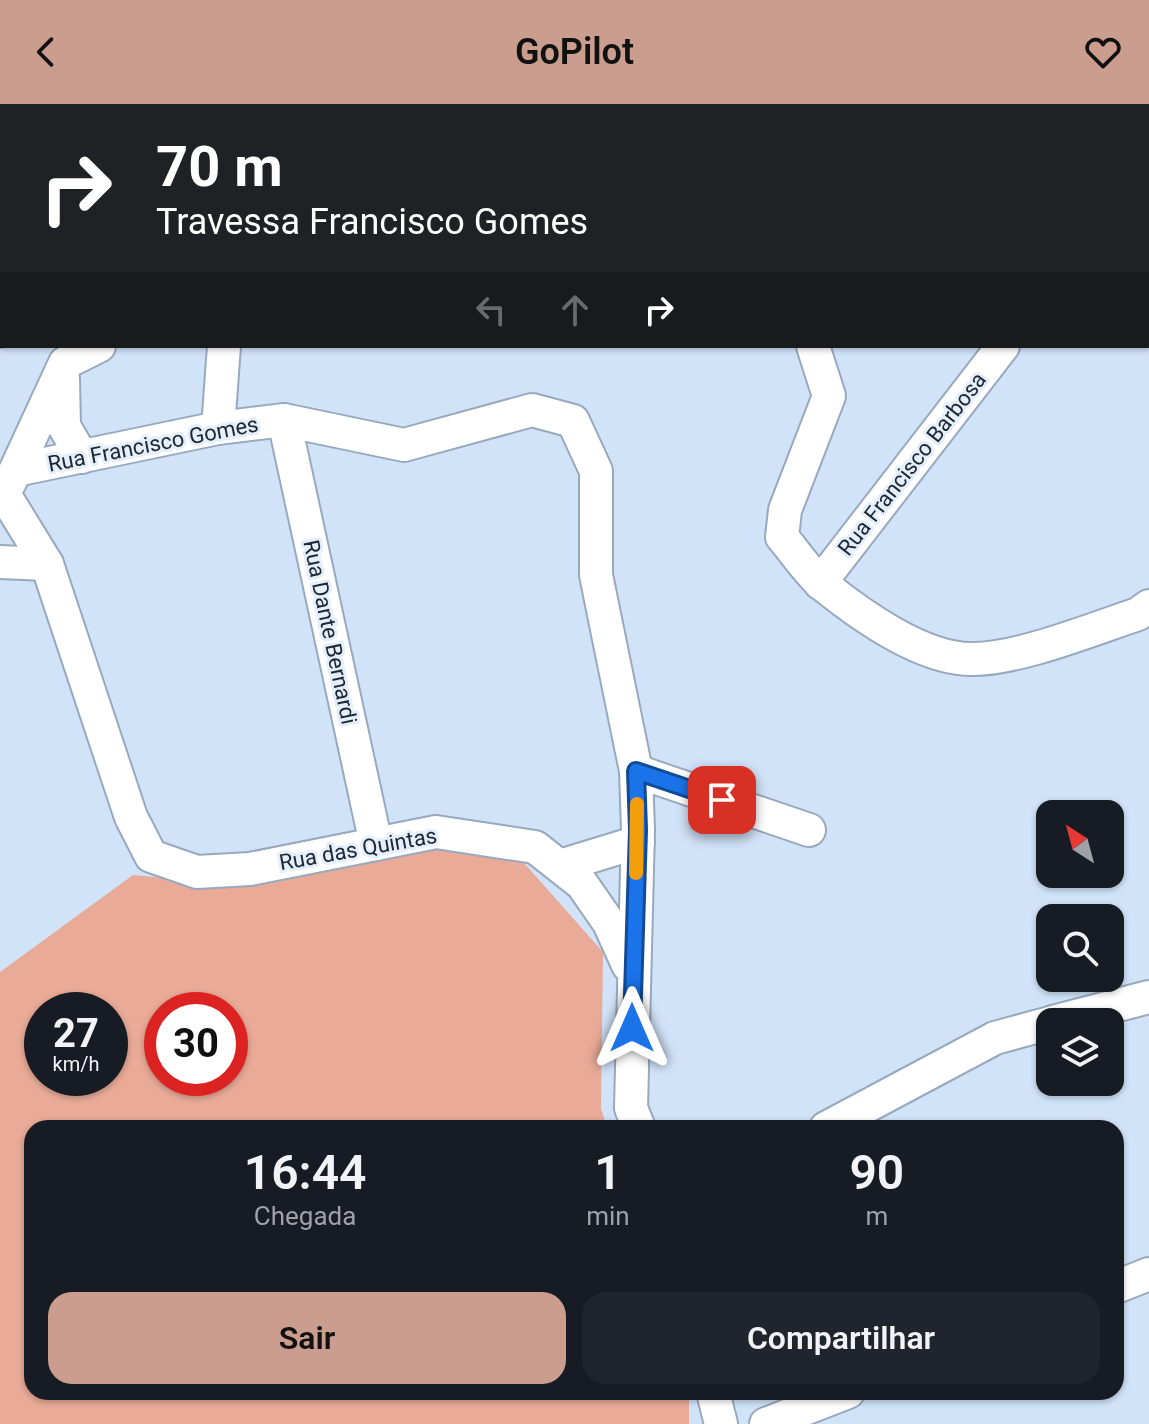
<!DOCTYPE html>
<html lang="pt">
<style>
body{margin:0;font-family:Roboto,sans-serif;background:#20242c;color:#f1f3f6;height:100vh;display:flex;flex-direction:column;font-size:30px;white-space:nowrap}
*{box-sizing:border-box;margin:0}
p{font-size:26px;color:#9ea1a6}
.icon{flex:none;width:44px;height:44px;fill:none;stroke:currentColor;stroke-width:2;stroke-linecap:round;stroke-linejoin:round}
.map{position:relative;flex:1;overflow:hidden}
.sheet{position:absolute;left:24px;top:1016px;width:1100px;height:280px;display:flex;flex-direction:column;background:#171b24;border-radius:24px;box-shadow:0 2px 6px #0004}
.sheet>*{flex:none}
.banner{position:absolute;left:0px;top:0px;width:1150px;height:244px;box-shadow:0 2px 6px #0004;background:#202124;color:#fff;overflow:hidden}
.needle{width:52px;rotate:324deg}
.tools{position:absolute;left:1036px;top:696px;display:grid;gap:16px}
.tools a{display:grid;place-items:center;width:88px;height:88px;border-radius:16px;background:#171b24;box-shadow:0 2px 6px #0004;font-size:40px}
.speed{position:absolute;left:24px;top:888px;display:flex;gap:16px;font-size:40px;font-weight:700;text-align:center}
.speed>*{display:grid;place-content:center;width:104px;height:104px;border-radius:50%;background:#171b24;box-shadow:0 2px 6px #0004;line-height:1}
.speed small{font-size:20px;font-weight:400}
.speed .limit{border:12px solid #d22;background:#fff;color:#111}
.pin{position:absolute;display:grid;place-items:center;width:68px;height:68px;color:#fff;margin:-34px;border-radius:16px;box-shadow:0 4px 12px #0006}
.me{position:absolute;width:88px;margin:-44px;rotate:0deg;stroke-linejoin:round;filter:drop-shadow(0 0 6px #0008)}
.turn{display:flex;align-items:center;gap:28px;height:168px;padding:0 24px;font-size:36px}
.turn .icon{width:104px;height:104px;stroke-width:2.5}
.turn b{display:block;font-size:56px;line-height:68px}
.lanes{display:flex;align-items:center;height:76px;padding:0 24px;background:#0003;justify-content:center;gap:40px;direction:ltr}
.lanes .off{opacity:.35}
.eta{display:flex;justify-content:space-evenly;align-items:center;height:136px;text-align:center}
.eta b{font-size:48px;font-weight:600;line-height:56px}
.action{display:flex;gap:16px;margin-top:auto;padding:16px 24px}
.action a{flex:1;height:92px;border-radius:24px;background:#ca9d8e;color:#111;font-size:32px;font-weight:600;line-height:92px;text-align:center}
.action a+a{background:#20242c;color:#f1f3f6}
header{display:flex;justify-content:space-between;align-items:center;height:104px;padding:0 24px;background:#ca9d8e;color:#111;font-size:36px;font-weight:600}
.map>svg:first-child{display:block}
.green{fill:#e9aa97;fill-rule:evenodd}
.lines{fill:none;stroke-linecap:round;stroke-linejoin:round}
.minor-casing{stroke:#98a9be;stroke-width:36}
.minor{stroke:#fff;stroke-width:32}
.route-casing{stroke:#114b97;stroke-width:20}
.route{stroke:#1a73e8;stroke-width:14}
.slow{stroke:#f59e0b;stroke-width:14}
.labels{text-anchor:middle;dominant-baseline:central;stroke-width:6;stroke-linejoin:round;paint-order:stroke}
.street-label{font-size:22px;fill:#1f262e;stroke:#e4effd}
</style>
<header><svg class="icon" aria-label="back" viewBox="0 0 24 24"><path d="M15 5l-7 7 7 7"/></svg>GoPilot<svg class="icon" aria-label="heart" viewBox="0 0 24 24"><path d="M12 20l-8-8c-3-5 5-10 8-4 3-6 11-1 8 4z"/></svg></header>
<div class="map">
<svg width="1149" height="1320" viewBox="0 0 1149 1320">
<rect width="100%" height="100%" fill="#d1e3f9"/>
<path class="green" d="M432 741 524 759 603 848 601 1004 607 1024H32V1288H689V1320H0V868L133 771 242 781ZM42 906H110V974H42ZM162 906H230V974H162Z"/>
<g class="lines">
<g class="minor-casing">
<g id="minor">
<polyline points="127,0 128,2"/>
<polyline points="448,0 449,2"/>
<polyline points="990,0 994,2"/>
<polyline points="1063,0 1063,2"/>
<polyline points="298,2 299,0"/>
<polyline points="744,2 745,0"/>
<polyline points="1148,107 1149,107"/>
<polyline points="0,227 2,226"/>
<path d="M813 242 829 292 785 406 782 433C795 448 807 467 822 480 859 510 923 556 973 555 1019 555 1093 525 1138 510L1149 502"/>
<polyline points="63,275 64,322 82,353"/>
<polyline points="284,316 376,740"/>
<polyline points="218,324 224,242"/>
<polyline points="16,366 218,324 284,316 404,341 532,306 573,317 596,367 596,471 636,667 638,726 631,1004 639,1024"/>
<polyline points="10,378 65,259 99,242"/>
<polyline points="4,390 47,460 131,713 151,752 197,768 250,765 436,728 535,743 582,780 609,819 628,861"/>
<polyline points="0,458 47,460"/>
<polyline points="820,479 1003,242"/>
<polyline points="636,667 809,726"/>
<polyline points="560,762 638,738"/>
<polyline points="1053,918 1149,893"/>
<polyline points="826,1024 995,934 1050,919"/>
<polyline points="1116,1183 1149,1170"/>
<polyline points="713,1288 721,1320"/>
<polyline points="766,1320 848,1288"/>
</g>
</g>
<use href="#minor" class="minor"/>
</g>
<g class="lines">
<g class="route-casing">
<polyline id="route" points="632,924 638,726 636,667 722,696"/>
</g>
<use href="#route" class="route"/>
<polyline class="slow" points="636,769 637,700"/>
</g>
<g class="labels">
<g class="street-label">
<text transform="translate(153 340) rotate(-11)">Rua Francisco Gomes</text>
<text transform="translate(912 360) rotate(-52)">Rua Francisco Barbosa</text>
<text transform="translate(330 528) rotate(78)">Rua Dante Bernardi</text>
<text transform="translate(358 745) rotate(-10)">Rua das Quintas</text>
</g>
</g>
</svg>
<div class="tools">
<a><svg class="needle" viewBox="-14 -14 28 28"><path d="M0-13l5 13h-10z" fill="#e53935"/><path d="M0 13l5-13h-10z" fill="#9ea1a6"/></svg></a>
<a><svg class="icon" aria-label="search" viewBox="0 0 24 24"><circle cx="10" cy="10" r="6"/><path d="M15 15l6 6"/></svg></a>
<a><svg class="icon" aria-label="layers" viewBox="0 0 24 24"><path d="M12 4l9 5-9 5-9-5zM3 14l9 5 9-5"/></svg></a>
</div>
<div class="speed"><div>27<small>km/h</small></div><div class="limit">30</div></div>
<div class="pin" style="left:722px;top:696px;background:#d93025"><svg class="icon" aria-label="arrive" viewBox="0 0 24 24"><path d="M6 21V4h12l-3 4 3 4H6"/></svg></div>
<svg class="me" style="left:632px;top:924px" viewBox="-20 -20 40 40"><path d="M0-17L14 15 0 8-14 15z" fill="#1a73e8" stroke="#fff" stroke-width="4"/></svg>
<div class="banner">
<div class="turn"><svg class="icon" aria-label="right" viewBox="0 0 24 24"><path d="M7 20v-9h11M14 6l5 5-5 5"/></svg><div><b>70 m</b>Travessa Francisco Gomes</div></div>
<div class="lanes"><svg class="icon off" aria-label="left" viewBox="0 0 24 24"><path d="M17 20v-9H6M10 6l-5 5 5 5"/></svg><svg class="icon off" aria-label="ahead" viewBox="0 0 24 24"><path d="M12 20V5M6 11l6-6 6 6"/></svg><svg class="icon" aria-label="right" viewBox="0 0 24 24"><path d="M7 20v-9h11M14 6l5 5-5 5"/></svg></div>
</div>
<section class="sheet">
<div class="eta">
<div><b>16:44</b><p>Chegada</p></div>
<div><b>1</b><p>min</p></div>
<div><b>90</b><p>m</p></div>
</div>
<div class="action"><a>Sair</a><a>Compartilhar</a></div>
</section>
</div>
